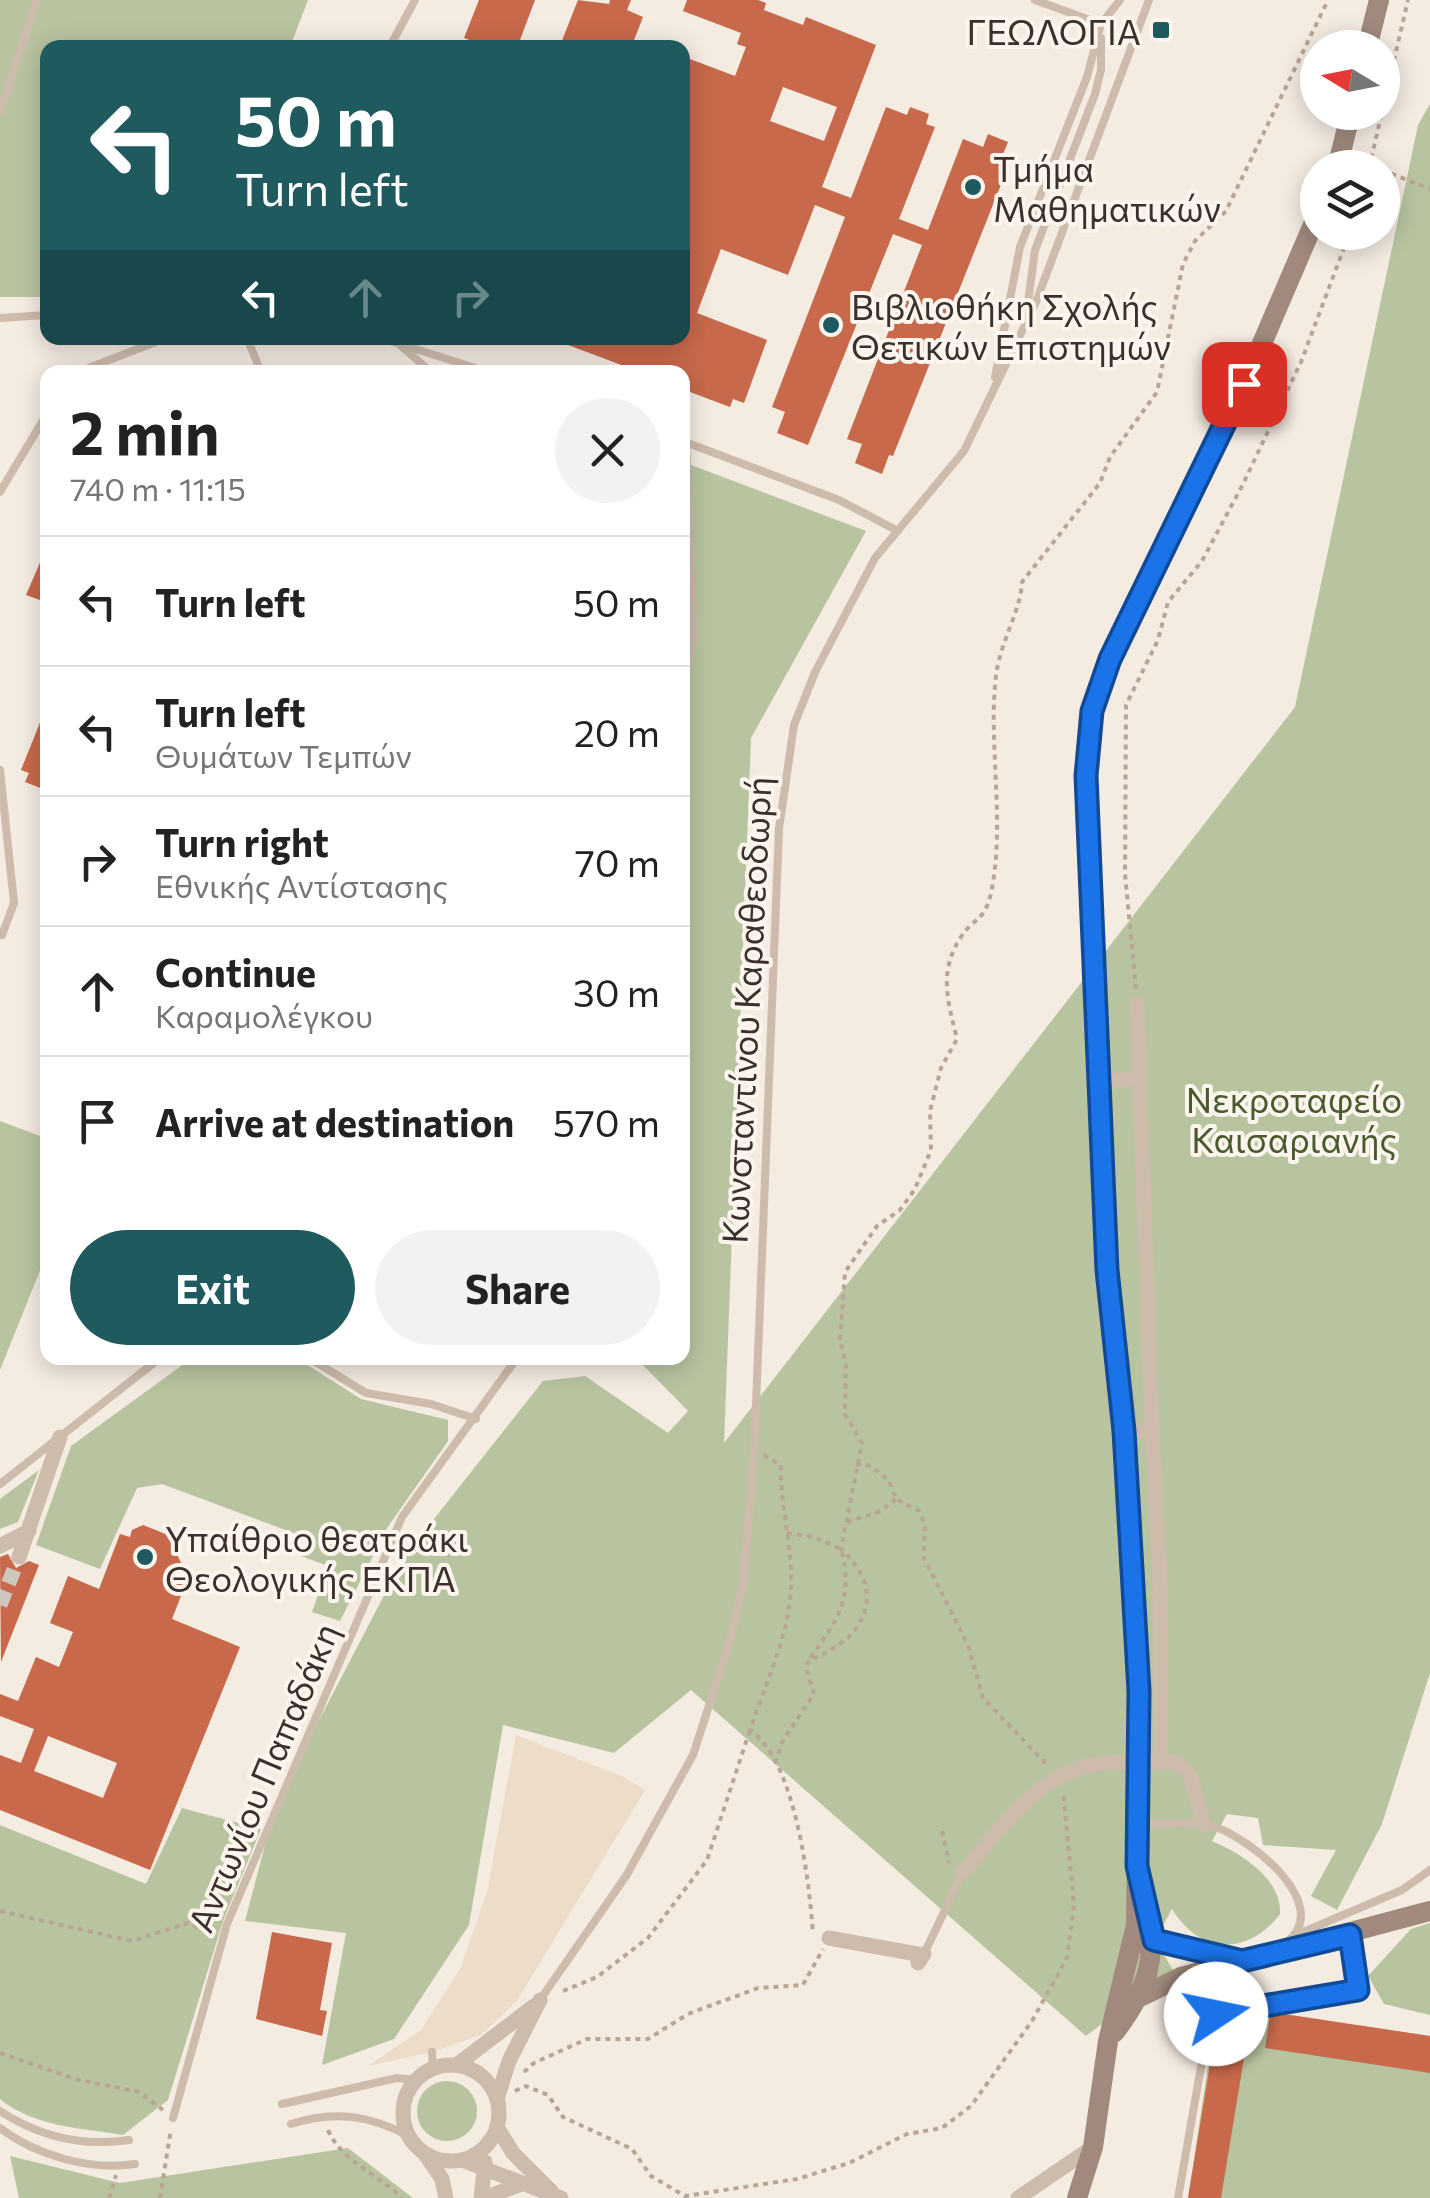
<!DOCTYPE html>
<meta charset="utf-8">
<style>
body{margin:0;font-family:Commissioner,sans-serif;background:#f2f2f2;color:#222;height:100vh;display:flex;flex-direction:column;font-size:38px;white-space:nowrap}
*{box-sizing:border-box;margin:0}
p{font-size:32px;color:#767676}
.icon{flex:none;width:55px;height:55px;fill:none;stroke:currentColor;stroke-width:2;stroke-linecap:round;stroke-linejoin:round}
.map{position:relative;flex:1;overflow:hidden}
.drawer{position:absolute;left:40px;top:365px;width:650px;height:1000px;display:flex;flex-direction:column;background:#fff;border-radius:20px;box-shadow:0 5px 25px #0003}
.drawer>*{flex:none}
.guide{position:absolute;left:40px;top:40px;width:650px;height:305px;border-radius:20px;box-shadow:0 5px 25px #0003;background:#1f5a5e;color:#fff;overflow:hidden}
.needle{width:65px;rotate:280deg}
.controls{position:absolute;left:1300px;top:30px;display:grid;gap:20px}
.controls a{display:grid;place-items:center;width:100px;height:100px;border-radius:50%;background:#fff;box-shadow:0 5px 25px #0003;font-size:50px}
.pin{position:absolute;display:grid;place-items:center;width:85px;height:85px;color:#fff;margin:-42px;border-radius:20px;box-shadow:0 5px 15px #0006}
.me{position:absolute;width:110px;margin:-55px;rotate:79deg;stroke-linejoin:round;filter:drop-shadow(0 0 8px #0008)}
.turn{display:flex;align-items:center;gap:35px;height:210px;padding:0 30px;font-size:45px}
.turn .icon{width:130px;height:130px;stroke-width:2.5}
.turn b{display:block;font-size:70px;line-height:85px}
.lanes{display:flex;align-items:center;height:95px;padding:0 30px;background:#0003;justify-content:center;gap:50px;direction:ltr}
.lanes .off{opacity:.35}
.round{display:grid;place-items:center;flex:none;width:105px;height:105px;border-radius:52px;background:#f2f2f2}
.overview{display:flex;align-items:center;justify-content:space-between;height:170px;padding:0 30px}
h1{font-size:60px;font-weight:700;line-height:75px}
.action{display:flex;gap:20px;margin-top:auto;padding:20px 30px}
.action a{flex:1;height:115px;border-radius:60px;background:#1f5a5e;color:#fff;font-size:40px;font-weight:700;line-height:115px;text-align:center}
.action a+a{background:#f2f2f2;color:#222}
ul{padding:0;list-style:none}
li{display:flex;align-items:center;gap:30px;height:130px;padding:0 30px;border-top:2px solid #e0e0e0}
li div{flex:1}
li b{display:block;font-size:38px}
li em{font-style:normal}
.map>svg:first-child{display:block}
.green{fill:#b8c4a0}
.plaza{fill:#ecdcc8}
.building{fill:#c8694b;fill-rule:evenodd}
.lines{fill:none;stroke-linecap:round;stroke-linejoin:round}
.street-tunnel{stroke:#cfc6bd;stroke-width:15;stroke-dasharray:15 8;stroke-linecap:butt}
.path{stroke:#b9a596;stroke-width:4;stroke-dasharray:5 5;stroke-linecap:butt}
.lane{stroke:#cdbbac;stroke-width:8}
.street{stroke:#cdbbac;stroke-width:15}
.secondary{stroke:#a18a7d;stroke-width:20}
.route-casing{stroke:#114b97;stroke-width:25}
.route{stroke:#1a73e8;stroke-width:18}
.poi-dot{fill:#1f5a5e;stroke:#fbf5ee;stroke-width:4}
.labels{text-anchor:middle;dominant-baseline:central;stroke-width:8;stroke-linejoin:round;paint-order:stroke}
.poi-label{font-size:35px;fill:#3b302b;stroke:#fbf5ee;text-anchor:start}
.street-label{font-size:35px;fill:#3b302b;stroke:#fbf5ee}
.park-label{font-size:35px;fill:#4a5a2e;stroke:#fbf5ee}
</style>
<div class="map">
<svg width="1430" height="2198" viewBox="0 0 1430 2198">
<rect width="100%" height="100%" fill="#f4ebe1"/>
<g class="green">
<polygon points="0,0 308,0 290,47 48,48 47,297 0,297"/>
<path d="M1430 104V1673L1382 1824 1337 1910 1311 1896 1336 1850 1263 1845 1258 1818 1227 1814 1212 1841C1240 1853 1282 1878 1280 1914 1248 1956 1200 1955 1172 1909L1155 1940 1173 1970 1086 2036 691 1690 614 1753 503 1725 469 1925 394 2039 322 2065 346 1933 245 1921 276 1803 404 1557 543 1381 585 1376 668 1433 688 1411 636 1358H682L683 462 866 531 751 738 724 1443 1295 707 1418 125Z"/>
<polygon points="0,1121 48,1139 47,1253 0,1370"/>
<polygon points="192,1358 283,1358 306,1364 361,1399 448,1420 448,1441 387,1528 340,1621 312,1612 328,1566 301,1556 307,1538 162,1484 137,1488 100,1569 36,1545 71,1446"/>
<polygon points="39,1470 18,1522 0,1529 0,1499"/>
<path d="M182 1808 261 1829 223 1921 168 2100 123 2135C82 2128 34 2127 0 2099V1825L146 1884Z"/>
<polygon points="1430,1923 1430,2015 1384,2004 1368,1976 1411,1929"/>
<polygon points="1254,2011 1430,2036 1430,2198 1188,2198 1214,2027 1227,2017"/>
<circle cx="447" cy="2111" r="30"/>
<polygon points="348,2148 413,2198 19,2198 10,2156 120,2183"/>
</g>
<polygon class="plaza" points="516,1735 624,1777 645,1790 516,2002 481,2035 432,2052 368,2066 421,2030 460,1969 487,1892"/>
<g class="building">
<polygon points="479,0 535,0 517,48 469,48 472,41 464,38"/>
<polygon points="578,0 609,4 610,0 631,0 627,10 643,17 631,48 559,48"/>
<path d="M687 0H758L766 3 764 10 803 25 806 17 876 45 822 187 851 198 886 107 907 115 910 107 929 114 926 124 935 127 899 219 928 230 963 139 983 147 988 134 1008 142 1003 154 1012 157 893 456 889 455 882 474 855 463 862 444 847 439 922 245 893 234 808 445 777 433 785 412 772 407 845 217 815 205 788 275 721 249 697 313 767 340 744 403 733 399 730 407 682 389V372H640L552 339 682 338V56L735 76 746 47 737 44 741 33 683 11ZM783 87 837 107 824 141 770 121Z"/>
<polygon points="48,544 48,603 26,595"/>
<polygon points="47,705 48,705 48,791 25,782 29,773 21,770"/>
<path d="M143 1525 168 1535 188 1578 172 1619 240 1647 150 1870 0 1810V1755L21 1763 34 1729 0 1716V1694L18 1701 36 1657 59 1667 73 1632 50 1623 68 1576 99 1589 120 1534 130 1537 132 1530ZM48 1736 117 1763 103 1798 34 1771Z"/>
<polygon points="8,1554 16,1568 29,1561 39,1565 1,1662 0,1557"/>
<polygon points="272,1932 332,1943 320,2010 327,2011 322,2036 256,2019"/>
<polygon points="1271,2012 1430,2036 1430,2073 1265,2048"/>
<polygon points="1214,2040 1246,2046 1221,2198 1188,2198"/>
</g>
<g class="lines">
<polyline class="street-tunnel" points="0,1605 19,1557"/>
<g class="path">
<polyline points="1369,168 1408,0"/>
<polyline points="1382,170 1430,189"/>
<polyline points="1136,989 1125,874 1126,705 1158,640 1168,602 1202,561 1242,486 1301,362 1350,232"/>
<path d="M764 1455 781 1465C780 1507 793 1547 791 1589 788 1637 765 1685 750 1730 796 1762 809 1881 813 1933"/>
<polyline points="856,1464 871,1466 889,1481 896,1499 919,1511 925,1525 924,1558 968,1645 983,1698 1048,1766"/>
<polyline points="847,1522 881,1511 896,1499"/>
<path d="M787 1533 814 1537 841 1549C855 1600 836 1621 809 1660"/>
<path d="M775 1763 782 1742 814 1694 806 1667 809 1660C864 1641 890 1593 841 1549L862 1443 845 1414 846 1365 840 1340 845 1272 877 1226 900 1210 915 1189 931 1150 930 1111 941 1068 957 1039C948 1002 938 972 961 937 975 915 985 924 992 888 1005 817 988 746 996 675 1001 640 1021 610 1022 582L1100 483 1110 457 1157 392 1183 264 1195 241 1226 211 1328 0"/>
<polyline points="942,1831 949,1863"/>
<polyline points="0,1911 132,1941 188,1923 211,1934"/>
<polyline points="563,1991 597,1977 648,1938 707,1860 750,1730"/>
<polyline points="0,2053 75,2079 139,2092 163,2110"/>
<polyline points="524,2072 534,2063 587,2039 648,2039 688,2014 758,1988 803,1985 823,1949"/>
<polyline points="515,2091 526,2086 548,2095 563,2117 632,2149 651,2176 685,2196 797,2179 849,2163 907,2134 942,2128 971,2106 1032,2021 1067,1958 1074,1905 1063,1791"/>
<path d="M328 2130C341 2161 378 2174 402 2198"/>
<polyline points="109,2198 116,2175"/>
<polyline points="160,2198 171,2129"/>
</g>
<g class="lane">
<polyline points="1035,0 1101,24"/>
<polyline points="389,48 415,0"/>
<polyline points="0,112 37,0"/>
<polyline points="1026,317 1035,250 1095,94 1101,70 1101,38"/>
<polyline points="0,318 48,315"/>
<polyline points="247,338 261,372"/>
<polyline points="381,338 488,372"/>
<polyline points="401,346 431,372"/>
<polyline points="78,372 166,338"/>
<polyline points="995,377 1020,247 1087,77 1101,24 1120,0"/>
<polyline points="685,442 839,500 898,531"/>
<polyline points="0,492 48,412"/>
<polyline points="682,684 694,640 686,442"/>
<polyline points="0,770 14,903 2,935"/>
<polyline points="309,1358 366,1393 431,1404 476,1419"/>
<polyline points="0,1484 160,1358"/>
<path d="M1138 1825C1162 1824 1191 1820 1215 1827 1251 1839 1335 1905 1286 1943"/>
<polyline points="1296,1935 1402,1890 1430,1870"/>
<polyline points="924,1954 963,1872"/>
<polyline points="540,2000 626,1876 693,1755 730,1641 743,1584 754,1455 779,829 794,725 815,672 875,558 964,451 1036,302 1149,0"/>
<polyline points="432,2052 433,2067"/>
<polyline points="282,2104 397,2078 415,2080"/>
<path d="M0 2111C40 2137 82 2147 129 2140"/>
<polyline points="173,2118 227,1924 402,1517 517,1358"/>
<path d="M291 2124C334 2110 369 2115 409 2136"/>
<path d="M0 2128C35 2155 90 2171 135 2164"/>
<polyline points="1178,2198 1209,2021 1223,2010 1358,1990 1350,1935"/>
</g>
<g class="street">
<polyline points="1137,1004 1152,1430"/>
<polyline points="1100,1082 1138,1078"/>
<polyline points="1124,1431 1152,1430 1160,1576 1161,1763"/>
<polyline points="0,1546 29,1531"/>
<polyline points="19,1557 60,1437"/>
<path d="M963 1872C996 1834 1038 1774 1091 1765 1118 1760 1149 1763 1177 1762L1190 1775 1204 1825"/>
<polyline points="829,1938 917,1954 918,1963 924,1954"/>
<polyline points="458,2064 534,2006"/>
<circle cx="451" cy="2113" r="48"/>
<polyline points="497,2099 509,2061 540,2000"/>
<polyline points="497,2127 513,2153 551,2191"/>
<polyline points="425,2154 442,2179 446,2198"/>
<polyline points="462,2160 561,2198"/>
<polyline points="481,2198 485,2162"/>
<polyline points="484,2198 519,2185"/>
<polyline points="1018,2198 1093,2147"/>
</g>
<g class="secondary">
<polyline points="1367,48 1379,0"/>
<polyline points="1337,168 1351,112"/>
<polyline points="1143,1944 1154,1940 1241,1960"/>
<polyline points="1142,1996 1181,1977 1430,1911"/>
<path d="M1115 2032C1151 1984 1158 1955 1145 1897"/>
<polyline points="1077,2198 1093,2147 1108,2041 1136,1925 1139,1691 1124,1431 1107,1270 1086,776 1092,711 1110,659 1230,418 1318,213"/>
</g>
</g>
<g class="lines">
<g class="route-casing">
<polyline id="route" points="1216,2014 1358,1990 1350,1935 1242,1961 1154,1940 1137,1866 1139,1691 1124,1431 1107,1270 1086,776 1092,711 1110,659 1244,384"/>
</g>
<use href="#route" class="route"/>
</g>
<g class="poi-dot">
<rect x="1151" y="20" width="20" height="20" rx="5"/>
<circle cx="973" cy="187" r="10"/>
<circle cx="831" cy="325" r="10"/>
<circle cx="145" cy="1557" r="10"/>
</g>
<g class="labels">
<g class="poi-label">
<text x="1141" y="30" text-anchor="end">ΓΕΩΛΟΓΙΑ</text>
<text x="993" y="167">Τμήμα<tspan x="993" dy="40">Μαθηματικών</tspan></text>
<text x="851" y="305">Βιβλιοθήκη Σχολής<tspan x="851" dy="40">Θετικών Επιστημών</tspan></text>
<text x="165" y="1537">Υπαίθριο θεατράκι<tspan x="165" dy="40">Θεολογικής ΕΚΠΑ</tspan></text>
</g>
<g class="street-label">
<text transform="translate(745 1010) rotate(-87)">Κωνσταντίνου Καραθεοδωρή</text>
<text transform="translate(262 1777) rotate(-67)">Αντωνίου Παπαδάκη</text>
</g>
<g class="park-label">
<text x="1294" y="1098">Νεκροταφείο<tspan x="1294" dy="40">Καισαριανής</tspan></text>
</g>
</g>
</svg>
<div class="controls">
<a><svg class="needle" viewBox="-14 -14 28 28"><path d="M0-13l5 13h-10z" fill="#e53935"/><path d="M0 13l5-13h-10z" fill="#767676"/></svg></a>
<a><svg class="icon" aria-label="layers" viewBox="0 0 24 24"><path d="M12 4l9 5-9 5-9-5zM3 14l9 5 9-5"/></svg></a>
</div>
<div class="pin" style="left:1244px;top:384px;background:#d93025"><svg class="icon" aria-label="arrive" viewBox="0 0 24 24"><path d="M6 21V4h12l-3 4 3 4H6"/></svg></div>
<svg class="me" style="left:1216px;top:2014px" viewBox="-20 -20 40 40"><circle r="19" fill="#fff"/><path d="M0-13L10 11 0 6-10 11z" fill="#1a73e8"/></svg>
<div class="guide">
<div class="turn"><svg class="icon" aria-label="left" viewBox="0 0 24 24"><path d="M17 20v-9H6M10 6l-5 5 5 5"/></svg><div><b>50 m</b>Turn left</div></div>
<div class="lanes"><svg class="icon" aria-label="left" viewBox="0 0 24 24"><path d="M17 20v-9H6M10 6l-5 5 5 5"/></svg><svg class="icon off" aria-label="ahead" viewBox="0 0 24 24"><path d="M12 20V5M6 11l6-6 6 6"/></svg><svg class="icon off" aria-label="right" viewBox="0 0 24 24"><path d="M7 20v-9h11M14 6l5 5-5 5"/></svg></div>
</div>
<section class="drawer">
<div class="overview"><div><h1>2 min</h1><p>740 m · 11:15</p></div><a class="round"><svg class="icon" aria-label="close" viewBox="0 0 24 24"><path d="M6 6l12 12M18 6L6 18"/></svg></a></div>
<ul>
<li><svg class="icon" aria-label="left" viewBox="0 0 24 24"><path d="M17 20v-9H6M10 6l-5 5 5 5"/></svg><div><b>Turn left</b></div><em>50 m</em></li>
<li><svg class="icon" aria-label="left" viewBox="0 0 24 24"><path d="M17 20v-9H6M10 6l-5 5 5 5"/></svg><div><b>Turn left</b><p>Θυμάτων Τεμπών</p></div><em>20 m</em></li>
<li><svg class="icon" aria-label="right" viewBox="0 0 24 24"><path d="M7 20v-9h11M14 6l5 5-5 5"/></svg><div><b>Turn right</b><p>Εθνικής Αντίστασης</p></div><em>70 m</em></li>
<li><svg class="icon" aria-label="ahead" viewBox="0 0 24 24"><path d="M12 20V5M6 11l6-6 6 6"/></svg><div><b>Continue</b><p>Καραμολέγκου</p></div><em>30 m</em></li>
<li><svg class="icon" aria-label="arrive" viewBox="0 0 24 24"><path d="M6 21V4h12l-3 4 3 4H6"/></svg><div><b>Arrive at destination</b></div><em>570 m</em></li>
</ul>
<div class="action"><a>Exit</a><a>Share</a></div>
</section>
</div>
